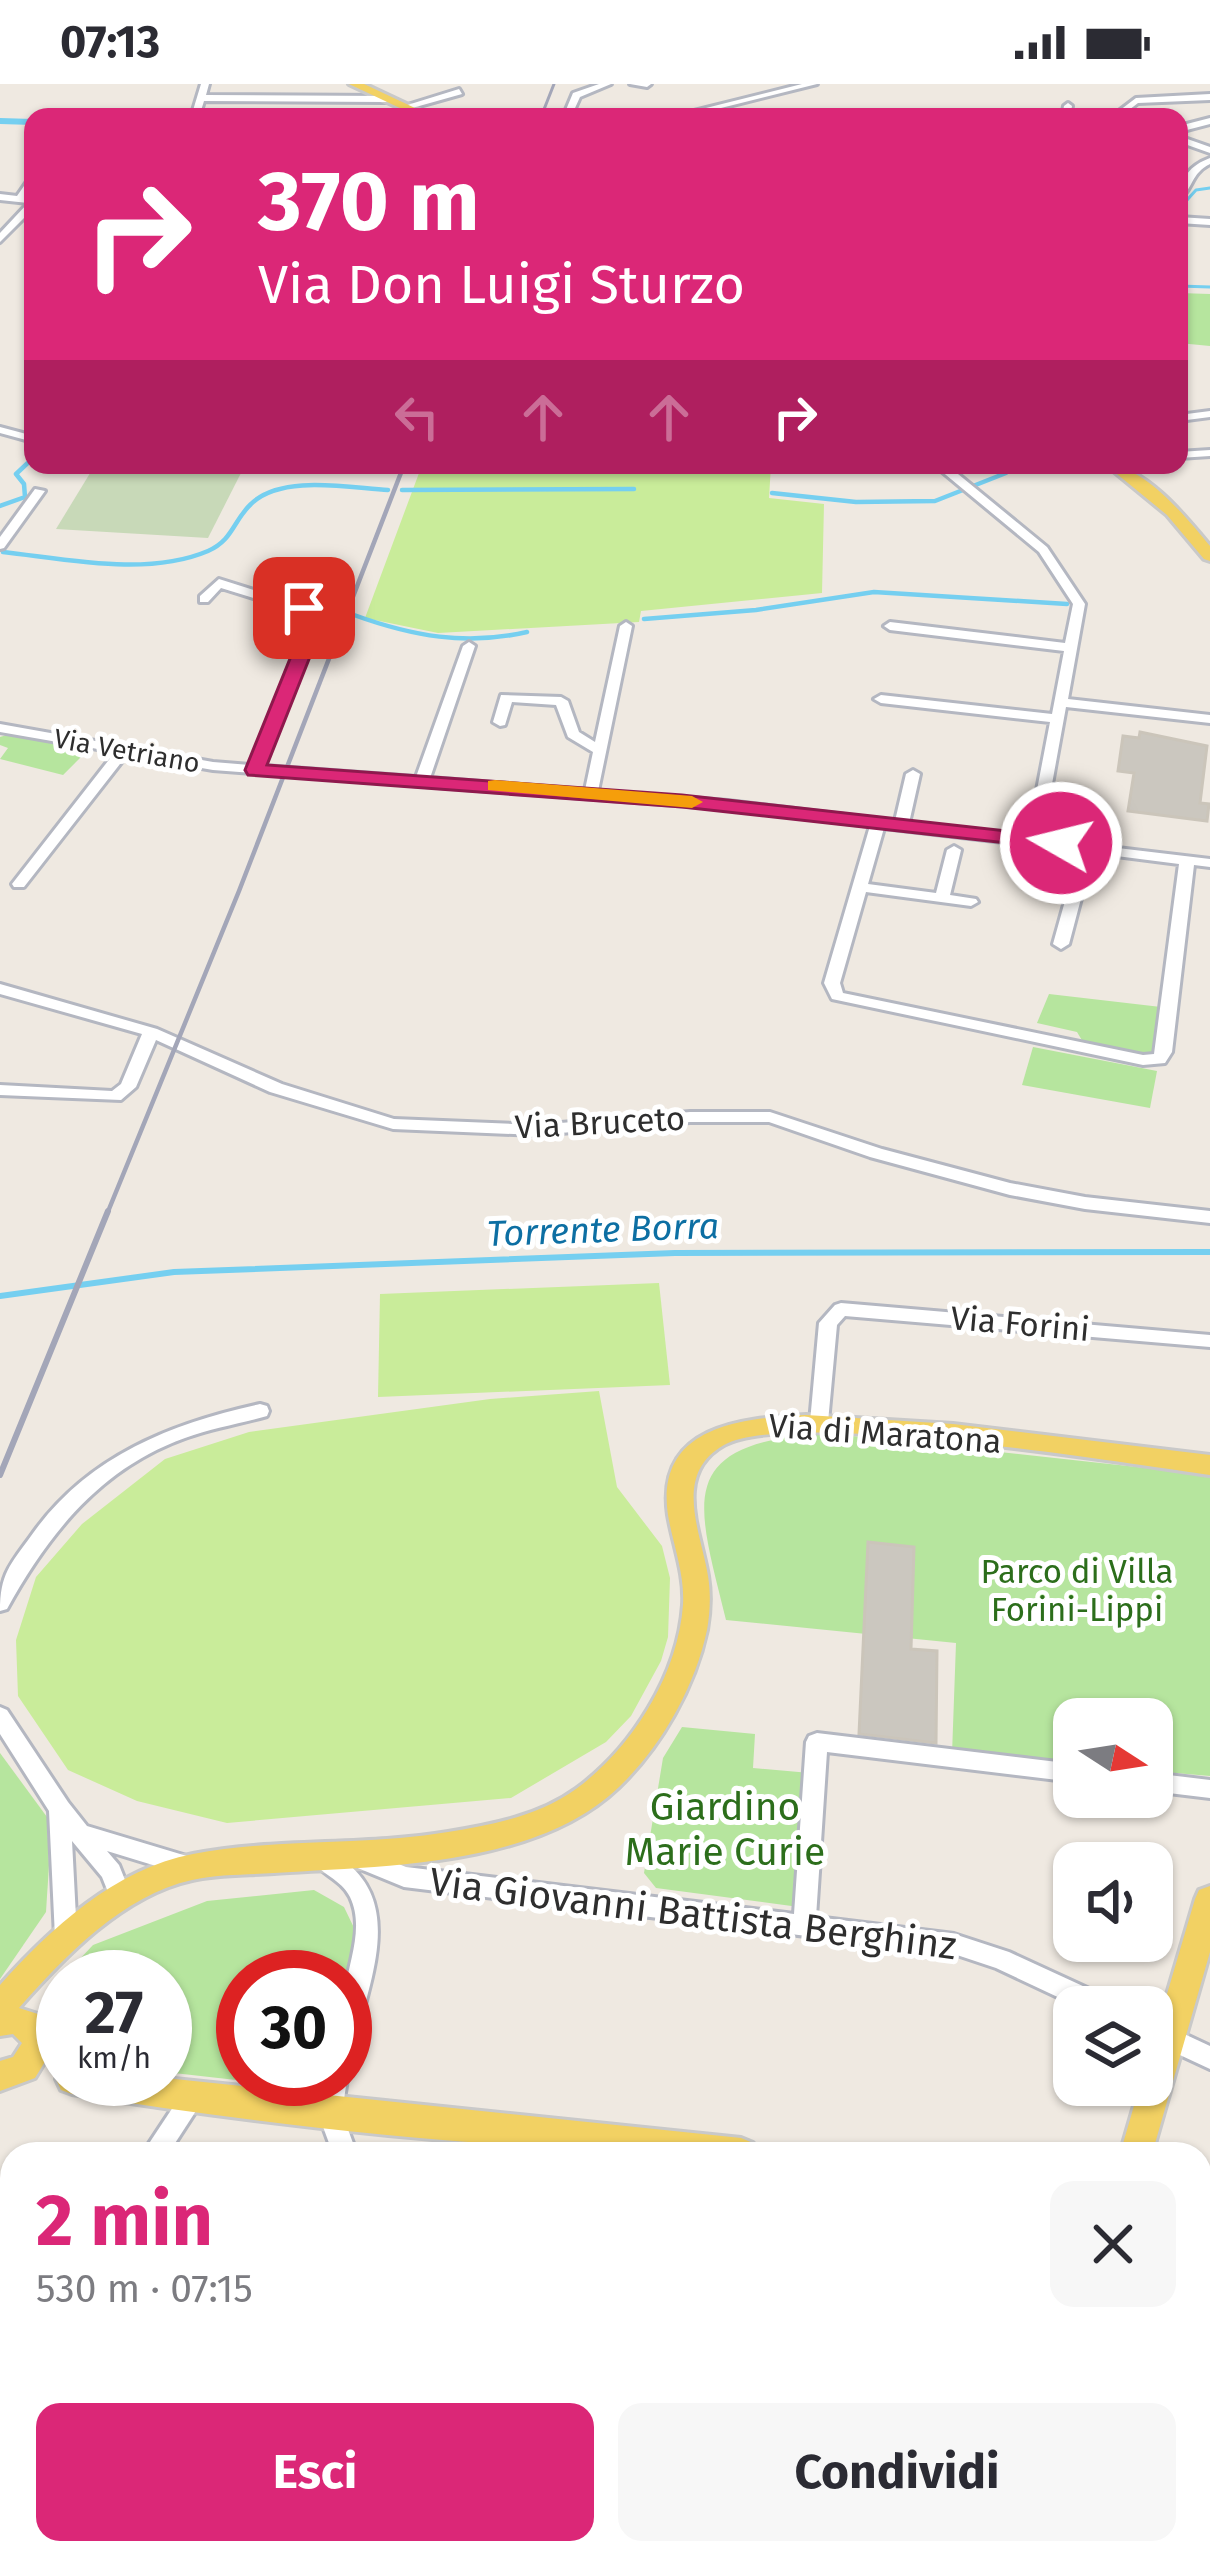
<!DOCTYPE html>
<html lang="it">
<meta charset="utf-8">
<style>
body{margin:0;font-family:"Fira Sans",sans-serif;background:#f7f7f7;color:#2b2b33;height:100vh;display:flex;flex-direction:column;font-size:45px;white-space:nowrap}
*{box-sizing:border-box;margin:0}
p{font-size:39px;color:#7c7c81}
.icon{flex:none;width:66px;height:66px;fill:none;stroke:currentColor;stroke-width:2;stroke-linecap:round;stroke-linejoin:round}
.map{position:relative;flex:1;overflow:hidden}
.details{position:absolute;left:0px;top:2058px;width:1212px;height:423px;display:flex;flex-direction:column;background:#fff;border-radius:36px 36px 0 0;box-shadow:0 3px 9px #0004}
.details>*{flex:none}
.top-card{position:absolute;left:24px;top:24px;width:1164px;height:366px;border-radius:24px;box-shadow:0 3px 9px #0004;background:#db2777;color:#fff;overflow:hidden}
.needle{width:78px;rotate:102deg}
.tools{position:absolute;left:1053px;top:1614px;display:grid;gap:24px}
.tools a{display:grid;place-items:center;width:120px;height:120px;border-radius:24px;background:#fff;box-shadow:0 3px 9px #0004;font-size:60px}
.speed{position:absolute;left:36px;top:1866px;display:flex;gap:24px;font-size:60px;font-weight:700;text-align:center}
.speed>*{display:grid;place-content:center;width:156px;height:156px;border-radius:50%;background:#fff;box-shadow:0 3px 9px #0004;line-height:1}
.speed small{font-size:30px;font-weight:400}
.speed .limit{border:18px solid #d22;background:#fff;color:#111}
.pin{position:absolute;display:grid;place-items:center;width:102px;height:102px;color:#fff;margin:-51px;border-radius:24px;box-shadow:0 6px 18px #0006}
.me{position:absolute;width:132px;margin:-66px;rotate:278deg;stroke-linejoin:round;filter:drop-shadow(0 0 9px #0008)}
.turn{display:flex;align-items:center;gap:42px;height:252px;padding:0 36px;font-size:54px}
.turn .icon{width:156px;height:156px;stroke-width:2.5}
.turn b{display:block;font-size:84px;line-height:102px}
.lanes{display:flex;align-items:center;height:114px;padding:0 36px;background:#0003;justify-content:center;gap:60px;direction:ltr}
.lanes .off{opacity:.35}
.round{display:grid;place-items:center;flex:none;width:126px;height:126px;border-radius:24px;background:#f7f7f7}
.overview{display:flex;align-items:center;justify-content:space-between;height:204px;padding:0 36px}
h1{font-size:72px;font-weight:700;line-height:90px;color:#db2777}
.button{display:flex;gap:24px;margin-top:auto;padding:24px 36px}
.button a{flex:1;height:138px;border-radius:24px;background:#db2777;color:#fff;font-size:48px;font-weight:700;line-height:138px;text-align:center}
.button a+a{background:#f7f7f7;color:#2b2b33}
.status{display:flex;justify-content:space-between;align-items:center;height:84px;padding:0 60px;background:#fff;direction:ltr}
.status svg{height:33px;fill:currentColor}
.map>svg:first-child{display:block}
.green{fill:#b6e59e}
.cemetery{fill:#c8d9b8}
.pitch{fill:#c9ec9a}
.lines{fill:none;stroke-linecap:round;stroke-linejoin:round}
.stream-far2{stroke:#75cff0;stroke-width:3}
.stream-far1{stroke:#75cff0;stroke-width:4.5}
.stream{stroke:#75cff0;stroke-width:6}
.canal{fill:#75cff0;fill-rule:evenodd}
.building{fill:#cbc7bf;stroke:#cbc5ba;stroke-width:3}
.minor-casing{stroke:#b4b7c1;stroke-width:6}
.major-casing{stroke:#c9c9c9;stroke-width:6}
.minor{fill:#fff;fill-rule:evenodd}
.major{fill:#f2d163;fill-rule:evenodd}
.rail-far2{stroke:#a3a6b8;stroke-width:3}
.rail-far1{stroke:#a3a6b8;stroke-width:4.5}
.rail{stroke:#a3a6b8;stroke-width:6}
.route{fill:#db2777;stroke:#8e194d;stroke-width:3}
.slow{fill:#f59e0b}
.labels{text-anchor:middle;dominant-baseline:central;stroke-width:10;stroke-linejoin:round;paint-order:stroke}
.far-street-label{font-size:27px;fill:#2e2e2e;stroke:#fff}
.street-label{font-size:33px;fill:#2e2e2e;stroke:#fff}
.park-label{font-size:33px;fill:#2c6e1b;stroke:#fff}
.water-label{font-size:36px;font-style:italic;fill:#0d6fa3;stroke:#fff}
.near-park-label{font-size:39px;fill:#2c6e1b;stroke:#fff}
.near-street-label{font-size:39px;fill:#2e2e2e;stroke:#fff}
</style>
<div class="status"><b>07:13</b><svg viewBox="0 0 49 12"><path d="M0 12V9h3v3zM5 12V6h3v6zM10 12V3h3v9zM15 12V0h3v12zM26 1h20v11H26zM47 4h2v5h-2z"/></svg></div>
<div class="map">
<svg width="1210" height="2480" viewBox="0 0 1210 2480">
<rect width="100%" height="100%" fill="#efe9e1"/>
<g class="green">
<polygon points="1179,209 1210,210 1210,262 1179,259"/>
<polygon points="13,649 91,663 63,691 0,675 8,664 0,661 0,653"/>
<polygon points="1049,910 1161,923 1154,967 1145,970 1083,958 1077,948 1037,939"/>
<polygon points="1033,963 1157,987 1150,1024 1022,1001"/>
<path d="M825 1349 1210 1391V1692L1152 1687V1635H1074V1680L952 1670 956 1559 726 1536C697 1417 672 1360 825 1349Z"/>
<polygon points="682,1643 755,1650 753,1684 810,1689 799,1823 656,1804 644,1789 663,1674"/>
<polygon points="0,1669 47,1733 49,1781 46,1828 0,1895"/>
<polygon points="314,1806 344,1823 357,1850 345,1896 243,1893 243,1995 320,1995 317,2005 165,1988 165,1893 63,1893 63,1947 56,1943 47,1910 93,1861 207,1817"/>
</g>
<polygon class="cemetery" points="95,381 242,387 208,454 56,445"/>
<g class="pitch">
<polygon points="422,381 771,381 769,414 824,420 822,509 641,527 639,538 438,549 365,534"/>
<polygon points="659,1199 670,1301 378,1313 380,1210"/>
<polygon points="599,1307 617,1403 662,1462 670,1494 668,1553 661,1577 631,1632 606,1658 511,1714 227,1739 137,1717 68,1686 18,1612 16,1556 36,1493 82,1440 165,1375 249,1348 490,1315"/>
</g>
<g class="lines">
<g class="stream-far2">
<polyline points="1179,125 1196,106 1210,104"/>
<polyline points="1179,202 1210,203"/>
</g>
<g class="stream-far1">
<polyline points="402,406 634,405"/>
<polyline points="772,409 856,418 935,417 1006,389"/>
<polyline points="0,422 25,413 24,400 16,390 33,374"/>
<path d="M3 468C66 475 147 493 208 467 233 456 233 437 251 420 281 390 350 404 388 406"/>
<polyline points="278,512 337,528"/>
<path d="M354 531C412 552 466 562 527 548"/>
<polyline points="644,535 756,526 874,508 1067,520"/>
</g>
<polyline class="stream" points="0,1212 174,1188 675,1169 1210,1168"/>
<polygon class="canal" points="0,34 33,35 33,41 0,40"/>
</g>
<g class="building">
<polygon points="1140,648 1207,662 1200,719 1209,720 1207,737 1128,727 1134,689 1118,687 1123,652 1139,654"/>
<polygon points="868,1458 914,1463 911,1565 937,1567 936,1659 859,1650"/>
</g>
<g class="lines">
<g class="minor-casing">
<g id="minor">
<polygon points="201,0 209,0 206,11 386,12 390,15 386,18 204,17 199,33 191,33"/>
<polygon points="599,0 611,0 580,13 571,33 563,33 573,9"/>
<polygon points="630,0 651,0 647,3"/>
<polygon points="802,0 817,0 685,33 670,33"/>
<polygon points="459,5 462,10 405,26 401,23"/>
<polygon points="1210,10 1210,16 1138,19 1120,33 1111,33 1136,14"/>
<polygon points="1068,19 1072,22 1070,33 1062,33 1064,22"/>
<polygon points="1210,34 1210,40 1179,48 1179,42"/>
<polygon points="1179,52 1210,63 1210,69 1179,58"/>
<path d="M1210 74V80C1191 89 1193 105 1179 116 1179 94 1191 81 1210 74Z"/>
<polygon points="33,89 33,100 26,113 33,114 33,125 0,158 0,149 28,119 0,116 0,110 17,112"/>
<polygon points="1179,133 1210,135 1210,141 1179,139"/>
<polygon points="1210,327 1210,333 1179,337 1179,331"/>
<polygon points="0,343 30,351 32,353 26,356 0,349"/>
<polygon points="1210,366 1210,372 1179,374 1179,368"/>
<path d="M934 381H947L1047 463 1085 520 1068 615 1210 631V639L1066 623 1042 755 1210 775V783L1194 781 1172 968 1165 979 1143 981 832 915 824 899 870 742 728 725 213 686 127 671 24 803H14L12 800 115 668 0 648V640L213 678 250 681 308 540 305 530 221 504 208 518H200V512L219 495 314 525 320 540 264 682 416 693 463 562 469 558 475 562 430 694 585 706 593 668 568 653 556 621 512 618 505 641 500 642 493 638 501 611 561 613 568 617 579 648 595 658 620 542 626 538 632 542 598 707 728 717 895 737 906 690 913 686 920 690 909 739 1028 753 1050 638 881 619 874 615 881 611 1052 630 1064 567 890 546 884 542 890 538 1065 559 1073 520 1039 468ZM884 744 1079 767 1053 860 1061 865 1069 860 1093 769 1179 780 1154 970 1143 971 843 909 840 899 866 808 971 822 978 818 976 815 950 811 961 766 954 762 947 766 936 809 868 800Z"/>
<polygon points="35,405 45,407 4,464 0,465 0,453"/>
<polygon points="0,900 157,945 282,1000 394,1035 537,1041 690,1028 770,1028 882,1065 1010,1099 1085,1113 1210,1127 1210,1139 1085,1125 1010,1111 870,1073 769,1038 690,1038 537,1051 393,1045 270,1008 156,956 136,1003 121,1016 0,1011 0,1001 112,1007 121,1000 142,950 0,910"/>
<polygon points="841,1219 1210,1251 1210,1263 845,1232 837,1241 828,1338 826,1343 812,1343 810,1338 819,1239 835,1221"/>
<path d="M260 1320 267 1322 269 1327 267 1332C239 1340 212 1344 185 1354 101 1384 49 1449 7 1525L0 1527C0 1490 10 1481 31 1452 86 1373 169 1340 260 1320Z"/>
<polygon points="0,1623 7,1626 68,1718 87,1742 200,1776 203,1783 200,1790 192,1793 107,1767 119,1781 131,1811 128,1818 120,1821 112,1818 102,1793 72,1757 77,1853 74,1860 66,1863 58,1860 55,1853 49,1727 0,1650"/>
<path d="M817 1649 1074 1680V1698L827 1668 816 1833 954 1850 1009 1868 1111 1915 1115 1923H1079L996 1884 954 1870 404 1803 348 1780C401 1823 370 1896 357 1951L353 1959 345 1962C345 1944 343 1923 345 1905 350 1875 364 1842 350 1813 341 1795 320 1790 310 1774L313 1767 321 1764 343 1776 341 1771 344 1764 352 1761 406 1783 794 1830 806 1658 809 1652Z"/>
<polygon points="1152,1689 1210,1696 1210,1714 1152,1707"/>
<polygon points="1152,1935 1210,1962 1210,1985 1152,1958"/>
<polygon points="345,1991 347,1995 342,2029 357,2070 333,2070 318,2029 323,1995 345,1995"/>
<polygon points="193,2002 201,2005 205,2013 168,2070 142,2070 185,2005"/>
<polygon points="0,2166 12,2172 12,2200 0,2194"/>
<polygon points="1200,2252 1210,2256 1210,2284 1200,2280"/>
<polygon points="12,2266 12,2301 0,2309 0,2274"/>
<polygon points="417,2469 455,2469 461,2480 423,2480"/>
<polygon points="983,2469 1023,2469 1029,2480 989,2480"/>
</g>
</g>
<g class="major-casing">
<g id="major">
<polygon points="349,0 364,0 434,33 419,33"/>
<path d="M1106 381C1144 381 1187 434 1210 462V477L1204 475 1167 431Z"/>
<path d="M806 1331 953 1340 1210 1371V1391C1123 1379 789 1324 724 1361 672 1390 701 1448 708 1492 711 1510 710 1529 707 1546 695 1603 661 1663 619 1703 536 1783 382 1782 274 1789 247 1791 218 1790 192 1796 123 1811 64 1873 19 1924L41 1931 55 1961 35 1994 0 2007V1977L13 1973 22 1959 13 1950 0 1952V1901C51 1844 115 1785 193 1770 274 1754 364 1762 448 1748 491 1741 539 1732 576 1705 632 1664 678 1591 683 1521 685 1490 673 1461 668 1431 655 1342 741 1334 806 1331Z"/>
<polygon points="1210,1802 1210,1868 1152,2070 1120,2070 1140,2001 1152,2001 1152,1961 1195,1815 1199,1806"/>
<path d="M63 1984V1995L165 1994 741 2054 753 2059 757 2070C529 2070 298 2046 72 2010L61 2006 56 1995Z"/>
</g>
</g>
<use href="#minor" class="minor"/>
<use href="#major" class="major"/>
<polyline class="rail-far2" points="541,33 554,0"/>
<polyline class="rail-far1" points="107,1130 239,807 404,381"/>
<polyline class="rail" points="0,1391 108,1127"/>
</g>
<polygon class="route" points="304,518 311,520 323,540 267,681 682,711 1061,753 1072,759 1061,765 682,723 248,691 245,686 304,540 295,524"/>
<polygon class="slow" points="495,696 692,712 703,718 692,724 488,706 488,697"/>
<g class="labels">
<g class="far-street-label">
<text transform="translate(127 667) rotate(10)">Via Vetriano</text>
</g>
<g class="street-label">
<text transform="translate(600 1039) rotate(-3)">Via Bruceto</text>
<text transform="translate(1020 1240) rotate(5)">Via Forini</text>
<text transform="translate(885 1350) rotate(4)">Via di Maratona</text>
</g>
<g class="park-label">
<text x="1077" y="1488">Parco di Villa<tspan x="1077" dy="38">Forini-Lippi</tspan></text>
</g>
<g class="water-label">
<text transform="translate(603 1146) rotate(-2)">Torrente Borra</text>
</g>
<g class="near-park-label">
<text x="725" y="1723">Giardino<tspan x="725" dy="45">Marie Curie</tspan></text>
</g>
<g class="near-street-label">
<text transform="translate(693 1830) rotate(7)">Via Giovanni Battista Berghinz</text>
</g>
</g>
</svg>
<div class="tools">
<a><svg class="needle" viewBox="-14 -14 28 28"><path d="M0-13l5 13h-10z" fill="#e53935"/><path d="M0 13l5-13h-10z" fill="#7c7c81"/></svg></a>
<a><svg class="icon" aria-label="sound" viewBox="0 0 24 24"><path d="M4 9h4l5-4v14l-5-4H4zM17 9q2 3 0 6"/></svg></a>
<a><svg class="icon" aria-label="layers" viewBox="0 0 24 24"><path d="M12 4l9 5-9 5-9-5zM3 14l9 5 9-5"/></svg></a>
</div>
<div class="speed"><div>27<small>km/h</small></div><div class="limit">30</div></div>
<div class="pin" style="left:304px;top:524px;background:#d93025"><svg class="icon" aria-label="arrive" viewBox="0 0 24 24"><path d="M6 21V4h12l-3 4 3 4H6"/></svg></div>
<svg class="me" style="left:1061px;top:759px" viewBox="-20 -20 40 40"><circle r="17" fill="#db2777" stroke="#fff" stroke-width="3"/><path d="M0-11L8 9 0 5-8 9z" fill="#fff"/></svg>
<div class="top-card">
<div class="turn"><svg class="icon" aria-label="right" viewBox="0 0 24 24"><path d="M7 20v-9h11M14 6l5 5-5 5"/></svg><div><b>370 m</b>Via Don Luigi Sturzo</div></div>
<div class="lanes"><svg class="icon off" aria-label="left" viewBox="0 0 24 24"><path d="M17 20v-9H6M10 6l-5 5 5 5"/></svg><svg class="icon off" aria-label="ahead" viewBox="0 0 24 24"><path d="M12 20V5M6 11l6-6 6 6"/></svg><svg class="icon off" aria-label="ahead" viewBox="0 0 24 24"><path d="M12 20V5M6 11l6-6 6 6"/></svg><svg class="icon" aria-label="right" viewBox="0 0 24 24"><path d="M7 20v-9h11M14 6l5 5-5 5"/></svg></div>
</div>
<section class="details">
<div class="overview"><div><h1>2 min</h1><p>530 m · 07:15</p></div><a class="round"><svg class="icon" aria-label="close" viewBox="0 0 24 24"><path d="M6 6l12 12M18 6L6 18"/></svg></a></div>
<div class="button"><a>Esci</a><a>Condividi</a></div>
</section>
</div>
